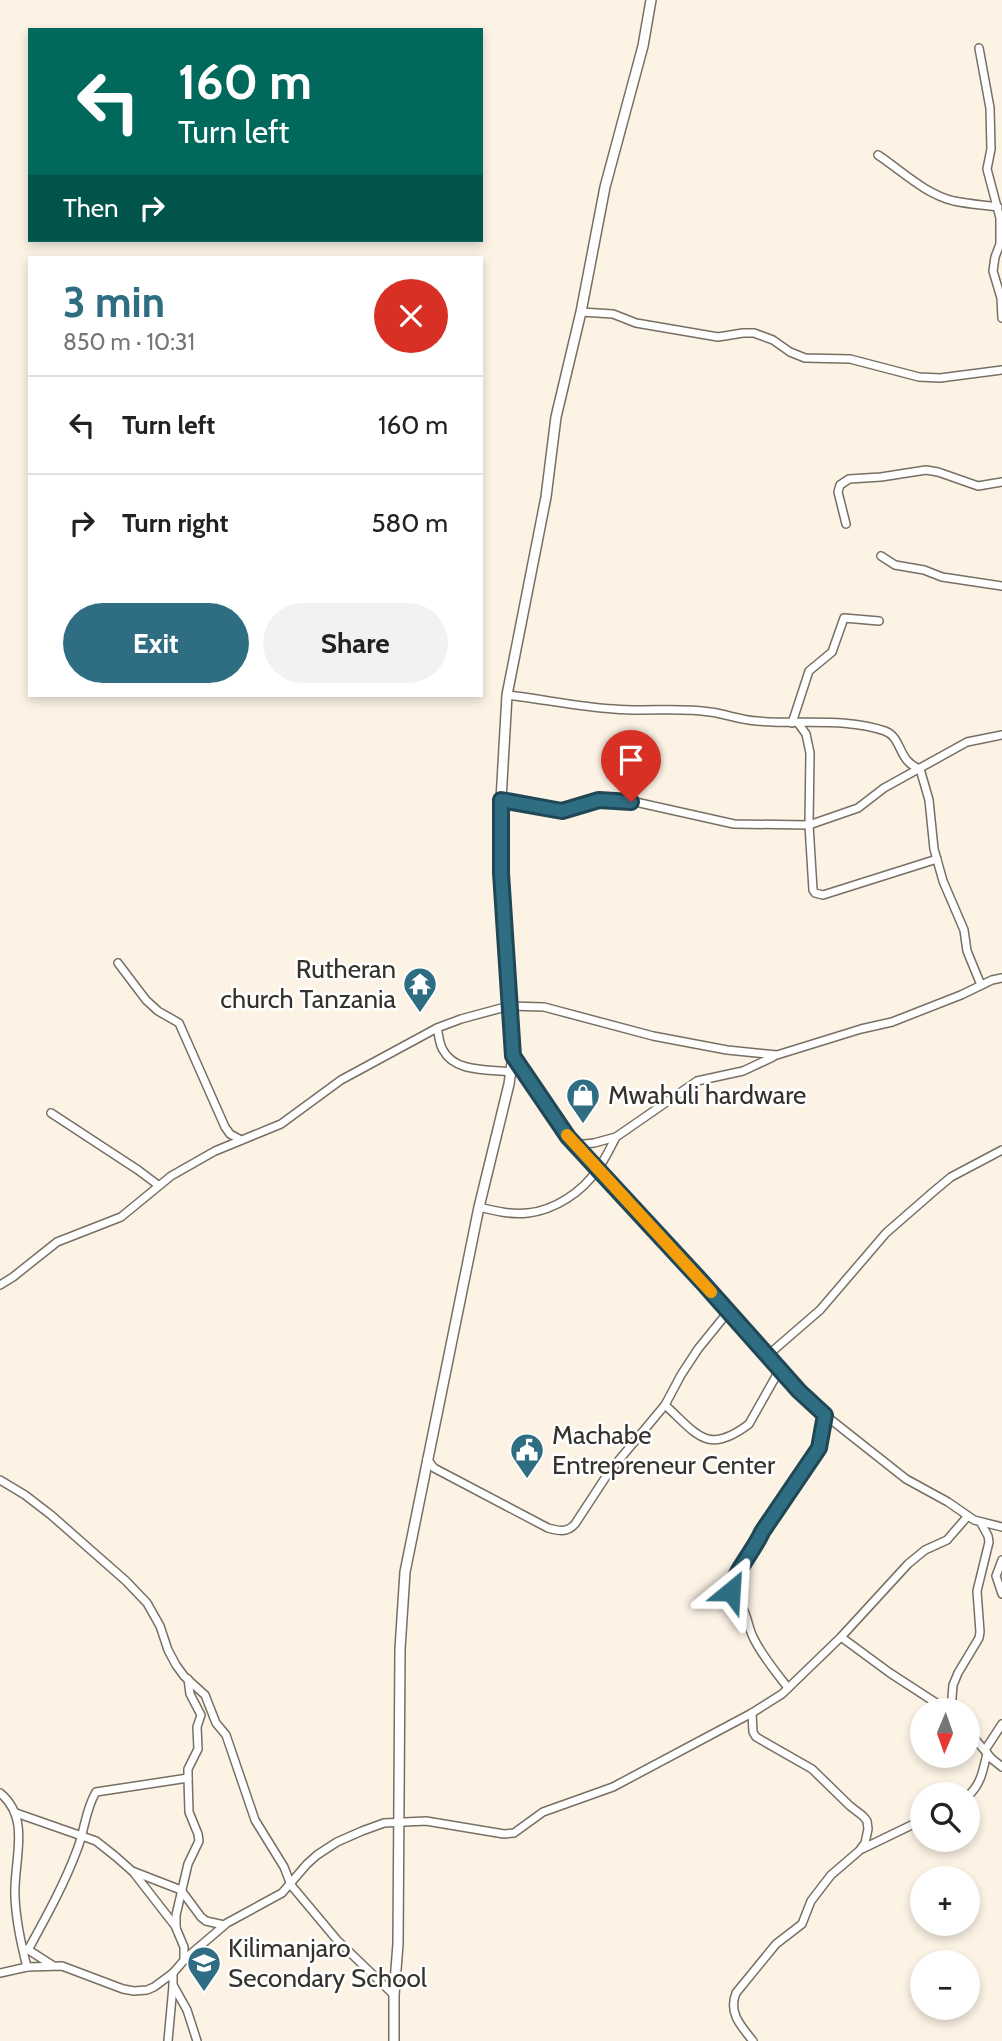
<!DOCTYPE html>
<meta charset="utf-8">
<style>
body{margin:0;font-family:Cabin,sans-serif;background:#f2f2f2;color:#222;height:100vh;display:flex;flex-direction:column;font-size:26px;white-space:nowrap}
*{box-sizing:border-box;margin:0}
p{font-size:23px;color:#767676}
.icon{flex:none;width:38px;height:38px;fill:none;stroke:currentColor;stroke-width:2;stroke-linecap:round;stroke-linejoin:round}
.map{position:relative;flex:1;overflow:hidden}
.panel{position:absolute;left:28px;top:256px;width:455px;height:441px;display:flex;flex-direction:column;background:#fff;border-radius:0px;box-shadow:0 4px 10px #0003}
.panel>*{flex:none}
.banner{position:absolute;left:28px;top:28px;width:455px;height:214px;border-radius:0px;box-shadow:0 4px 10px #0003;background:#00695c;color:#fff;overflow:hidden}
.needle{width:46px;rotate:182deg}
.fabs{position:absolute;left:910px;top:1698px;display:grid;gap:14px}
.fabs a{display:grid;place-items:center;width:70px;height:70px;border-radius:50%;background:#fff;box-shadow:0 4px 10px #0003;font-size:35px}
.pin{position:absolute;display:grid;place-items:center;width:60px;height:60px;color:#fff;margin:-72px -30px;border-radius:50% 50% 50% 0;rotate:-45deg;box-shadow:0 0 7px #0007}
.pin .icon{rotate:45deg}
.me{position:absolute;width:77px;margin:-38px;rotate:27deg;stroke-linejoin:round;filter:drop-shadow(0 0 5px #0008)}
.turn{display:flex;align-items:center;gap:24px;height:147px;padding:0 35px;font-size:32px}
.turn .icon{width:91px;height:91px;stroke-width:2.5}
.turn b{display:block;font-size:49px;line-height:60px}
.then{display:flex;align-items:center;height:66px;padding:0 35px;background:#0003;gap:14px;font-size:26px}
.round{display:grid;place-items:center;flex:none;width:74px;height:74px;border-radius:37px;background:#f2f2f2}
.headline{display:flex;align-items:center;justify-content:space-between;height:119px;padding:0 35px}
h1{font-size:42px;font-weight:700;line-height:52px;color:#2f6d83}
.action{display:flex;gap:14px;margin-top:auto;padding:14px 35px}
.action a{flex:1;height:80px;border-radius:42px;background:#2f6d83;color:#fff;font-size:28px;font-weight:700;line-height:80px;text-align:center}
.action a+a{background:#f2f2f2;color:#222}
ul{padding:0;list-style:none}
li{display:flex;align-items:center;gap:21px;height:98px;padding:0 35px;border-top:2px solid #e0e0e0}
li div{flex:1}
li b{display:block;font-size:26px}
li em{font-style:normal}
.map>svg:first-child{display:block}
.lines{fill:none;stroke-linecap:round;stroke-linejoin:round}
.minor-casing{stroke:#776f63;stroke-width:10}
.tertiary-casing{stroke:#776f63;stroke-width:12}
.minor{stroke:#fff;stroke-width:7}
.tertiary{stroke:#fff;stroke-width:9}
.route-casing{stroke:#1f4755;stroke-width:18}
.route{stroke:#2f6d83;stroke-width:12}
.slow{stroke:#f59e0b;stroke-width:12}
.labels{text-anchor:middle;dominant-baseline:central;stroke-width:5;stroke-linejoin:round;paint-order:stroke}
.poi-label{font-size:26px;fill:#35312c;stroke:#fff;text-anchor:start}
</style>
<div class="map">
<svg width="1002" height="2041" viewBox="0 0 1002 2041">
<rect width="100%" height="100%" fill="#fcf3e5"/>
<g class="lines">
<g class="minor-casing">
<g id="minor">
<polyline points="979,48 990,108 991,149 987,169 1000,218 1000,244 995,257 993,271 1001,298 1002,318"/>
<path d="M878 155C902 171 925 194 954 201 968 204 983 205 998 207"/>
<polyline points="581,312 613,314 636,323 718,337 743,333 754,333 773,340 790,352 805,358 850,359 919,377 940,378 1002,370"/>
<polyline points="846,524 838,492 840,485 849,479 881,477 926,470 938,472 978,486 1002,482"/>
<polyline points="881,556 895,565 924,570 942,577 1002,586"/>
<path d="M507 695C543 699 578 707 614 709 646 712 678 707 710 712 726 714 741 720 757 721 799 725 845 717 885 731 903 738 897 761 920 769L929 800 934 849 943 881 964 930 967 951 981 985"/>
<polyline points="792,723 809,671 832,652 844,618 879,621"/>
<polyline points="798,723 806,734 810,753 809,825 813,890 815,893 823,895 937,859"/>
<polyline points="501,800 562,811 599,800 631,801 734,824 809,825 858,808 884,788 967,742 1002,735"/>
<polyline points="118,963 146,1000 158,1011 179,1023 225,1127 230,1134 241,1140"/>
<path d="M437 1028C439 1035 439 1044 443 1050 455 1073 489 1069 511 1072"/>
<polyline points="513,1056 568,1137 703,1283 799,1391 825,1415 906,1479 948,1502 974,1520 1002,1527"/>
<polyline points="51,1113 138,1170 158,1185"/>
<polyline points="575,1145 594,1143 616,1137 697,1081 743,1071 773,1057"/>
<path d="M479 1207C495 1211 512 1215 528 1213 555 1210 582 1192 597 1170 605 1160 610 1148 616 1137"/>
<polyline points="0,1285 13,1277 57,1242 121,1217 171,1176 215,1151 281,1124 341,1080 437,1028 461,1019 509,1006 544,1007 653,1036 727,1050 777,1055 861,1029 892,1022 961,995 992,980 1002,978"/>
<polyline points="768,1355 820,1310 886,1233 933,1192 951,1177 1002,1150"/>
<path d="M665 1405C697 1434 707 1456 749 1424L780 1369"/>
<path d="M427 1459 434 1468 548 1528C559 1531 567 1533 575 1524L609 1472 665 1405 681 1375 698 1349 728 1312"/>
<polyline points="0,1480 25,1495 51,1515 126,1581 147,1603 160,1626 168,1650 176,1665 184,1676 205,1695 216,1723 226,1735 255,1820 284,1867 291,1885 337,1940 394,1995"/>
<polyline points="1002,1560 996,1576 1002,1594"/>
<polyline points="841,1637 890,1673 947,1710"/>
<path d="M788 1688C776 1672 762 1656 753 1637 749 1629 748 1619 744 1611 738 1600 729 1595 732 1582L753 1550 774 1514 817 1452 821 1443 825 1415"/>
<polyline points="951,1710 953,1685 958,1673 979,1638 980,1632 977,1591 989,1542 988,1536 981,1523"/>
<path d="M752 1713 753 1732 756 1737 812 1769 850 1806 863 1816 867 1821 868 1829 865 1843 859 1851 831 1875 811 1901 802 1924 776 1944 736 1993C728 2013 741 2026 753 2041"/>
<polyline points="968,1731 992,1759 1002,1767"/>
<polyline points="985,1750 1002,1724"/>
<path d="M0 1793C32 1819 13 1861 15 1897 16 1921 21 1944 27 1967"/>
<path d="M968 1796C981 1784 983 1771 987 1753"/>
<polyline points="16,1813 96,1841 115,1856 132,1871 181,1890 201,1917 206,1921 224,1925"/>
<polyline points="862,1849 922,1820"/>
<polyline points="134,1873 176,1927"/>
<polyline points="27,1949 52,1965"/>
<path d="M28 1950C46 1917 64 1885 77 1850 85 1830 85 1810 96 1792L188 1778"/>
<polyline points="184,1960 184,1947 176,1928 176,1915 188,1864 199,1841 198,1834 189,1812 188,1778 188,1769 198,1749 197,1727 201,1715 190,1694 188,1679"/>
<polyline points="0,1973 27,1967 62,1966 123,1989 134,1991 147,1990 154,1987 173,1973 186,1958 227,1923 282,1893 307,1864 317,1855 337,1842 362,1831 384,1823 426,1821 504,1834 514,1833 543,1812 613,1787 752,1713 782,1694 841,1637 908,1564 925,1550 947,1540 967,1517"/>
<polyline points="173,1973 173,1985 187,2010 197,2041"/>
<polyline points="168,2041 173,1986"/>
</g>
</g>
<g class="tertiary-casing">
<polyline id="tertiary" points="394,2041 394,1995 398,1944 400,1649 405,1572 479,1207 509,1084 513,1056 501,873 501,800 507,695 546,497 556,417 581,312 605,187 643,46 651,0"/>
</g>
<use href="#minor" class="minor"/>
<use href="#tertiary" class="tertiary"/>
</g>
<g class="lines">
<g class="route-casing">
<path id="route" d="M631 802 599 800 562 811 501 800V873L513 1056 568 1137 703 1283 799 1391 825 1415 819 1448 762 1532C755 1549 732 1575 731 1591"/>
</g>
<use href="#route" class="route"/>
<polyline class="slow" points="567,1135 711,1292"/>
</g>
<defs>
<g id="temple-pin" transform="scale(1.75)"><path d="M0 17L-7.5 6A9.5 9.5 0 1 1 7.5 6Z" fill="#2f6d83" stroke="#fff"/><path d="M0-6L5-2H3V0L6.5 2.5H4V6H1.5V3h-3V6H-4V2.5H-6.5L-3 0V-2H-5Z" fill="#fff"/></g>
<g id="shop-pin" transform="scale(1.75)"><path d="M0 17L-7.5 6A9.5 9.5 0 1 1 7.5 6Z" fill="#2f6d83" stroke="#fff"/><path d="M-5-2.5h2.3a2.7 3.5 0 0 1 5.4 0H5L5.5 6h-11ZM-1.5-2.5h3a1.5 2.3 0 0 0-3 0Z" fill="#fff"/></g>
<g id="civic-pin" transform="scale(1.75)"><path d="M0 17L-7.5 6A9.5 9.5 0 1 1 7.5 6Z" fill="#2f6d83" stroke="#fff"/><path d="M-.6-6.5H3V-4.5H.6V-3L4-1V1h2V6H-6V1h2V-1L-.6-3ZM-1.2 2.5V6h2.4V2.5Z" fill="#fff"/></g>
<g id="school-pin" transform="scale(1.75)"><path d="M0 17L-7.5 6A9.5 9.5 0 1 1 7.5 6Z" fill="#2f6d83" stroke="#fff"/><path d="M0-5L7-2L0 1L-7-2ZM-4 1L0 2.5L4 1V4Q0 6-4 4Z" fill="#fff"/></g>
</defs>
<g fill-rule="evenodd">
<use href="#temple-pin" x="420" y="984"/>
<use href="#shop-pin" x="583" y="1095"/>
<use href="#civic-pin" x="527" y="1450"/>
<use href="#school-pin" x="204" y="1963"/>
</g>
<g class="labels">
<g class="poi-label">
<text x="396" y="969" text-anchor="end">Rutheran<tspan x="396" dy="30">church Tanzania</tspan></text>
<text x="608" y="1095">Mwahuli hardware</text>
<text x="552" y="1435">Machabe<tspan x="552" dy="30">Entrepreneur Center</tspan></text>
<text x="228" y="1948">Kilimanjaro<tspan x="228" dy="30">Secondary School</tspan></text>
</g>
</g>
</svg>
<div class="fabs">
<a><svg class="needle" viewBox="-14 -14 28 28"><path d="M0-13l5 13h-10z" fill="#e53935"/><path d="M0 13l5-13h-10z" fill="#767676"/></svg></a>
<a><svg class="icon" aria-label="search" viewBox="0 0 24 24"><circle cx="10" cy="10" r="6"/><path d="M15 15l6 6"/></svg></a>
<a>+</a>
<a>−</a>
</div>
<div class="pin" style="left:631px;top:802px;background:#d93025"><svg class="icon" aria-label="arrive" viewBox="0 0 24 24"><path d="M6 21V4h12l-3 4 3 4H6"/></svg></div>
<svg class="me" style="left:731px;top:1591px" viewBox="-20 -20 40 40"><path d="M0-17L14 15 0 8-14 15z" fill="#2f6d83" stroke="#fff" stroke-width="4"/></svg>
<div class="banner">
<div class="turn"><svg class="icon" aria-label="left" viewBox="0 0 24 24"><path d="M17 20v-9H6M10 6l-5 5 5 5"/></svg><div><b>160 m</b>Turn left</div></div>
<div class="then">Then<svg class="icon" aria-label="right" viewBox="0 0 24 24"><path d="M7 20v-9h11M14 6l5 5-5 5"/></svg></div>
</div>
<section class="panel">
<div class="headline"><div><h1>3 min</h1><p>850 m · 10:31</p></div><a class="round" style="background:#d93025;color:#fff"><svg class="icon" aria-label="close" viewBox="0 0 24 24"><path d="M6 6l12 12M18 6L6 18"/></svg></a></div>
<ul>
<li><svg class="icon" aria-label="left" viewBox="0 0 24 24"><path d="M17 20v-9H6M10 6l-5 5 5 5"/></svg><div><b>Turn left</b></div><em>160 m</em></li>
<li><svg class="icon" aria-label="right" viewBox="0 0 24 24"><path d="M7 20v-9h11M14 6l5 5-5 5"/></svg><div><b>Turn right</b></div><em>580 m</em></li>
</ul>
<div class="action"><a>Exit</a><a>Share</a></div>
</section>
</div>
